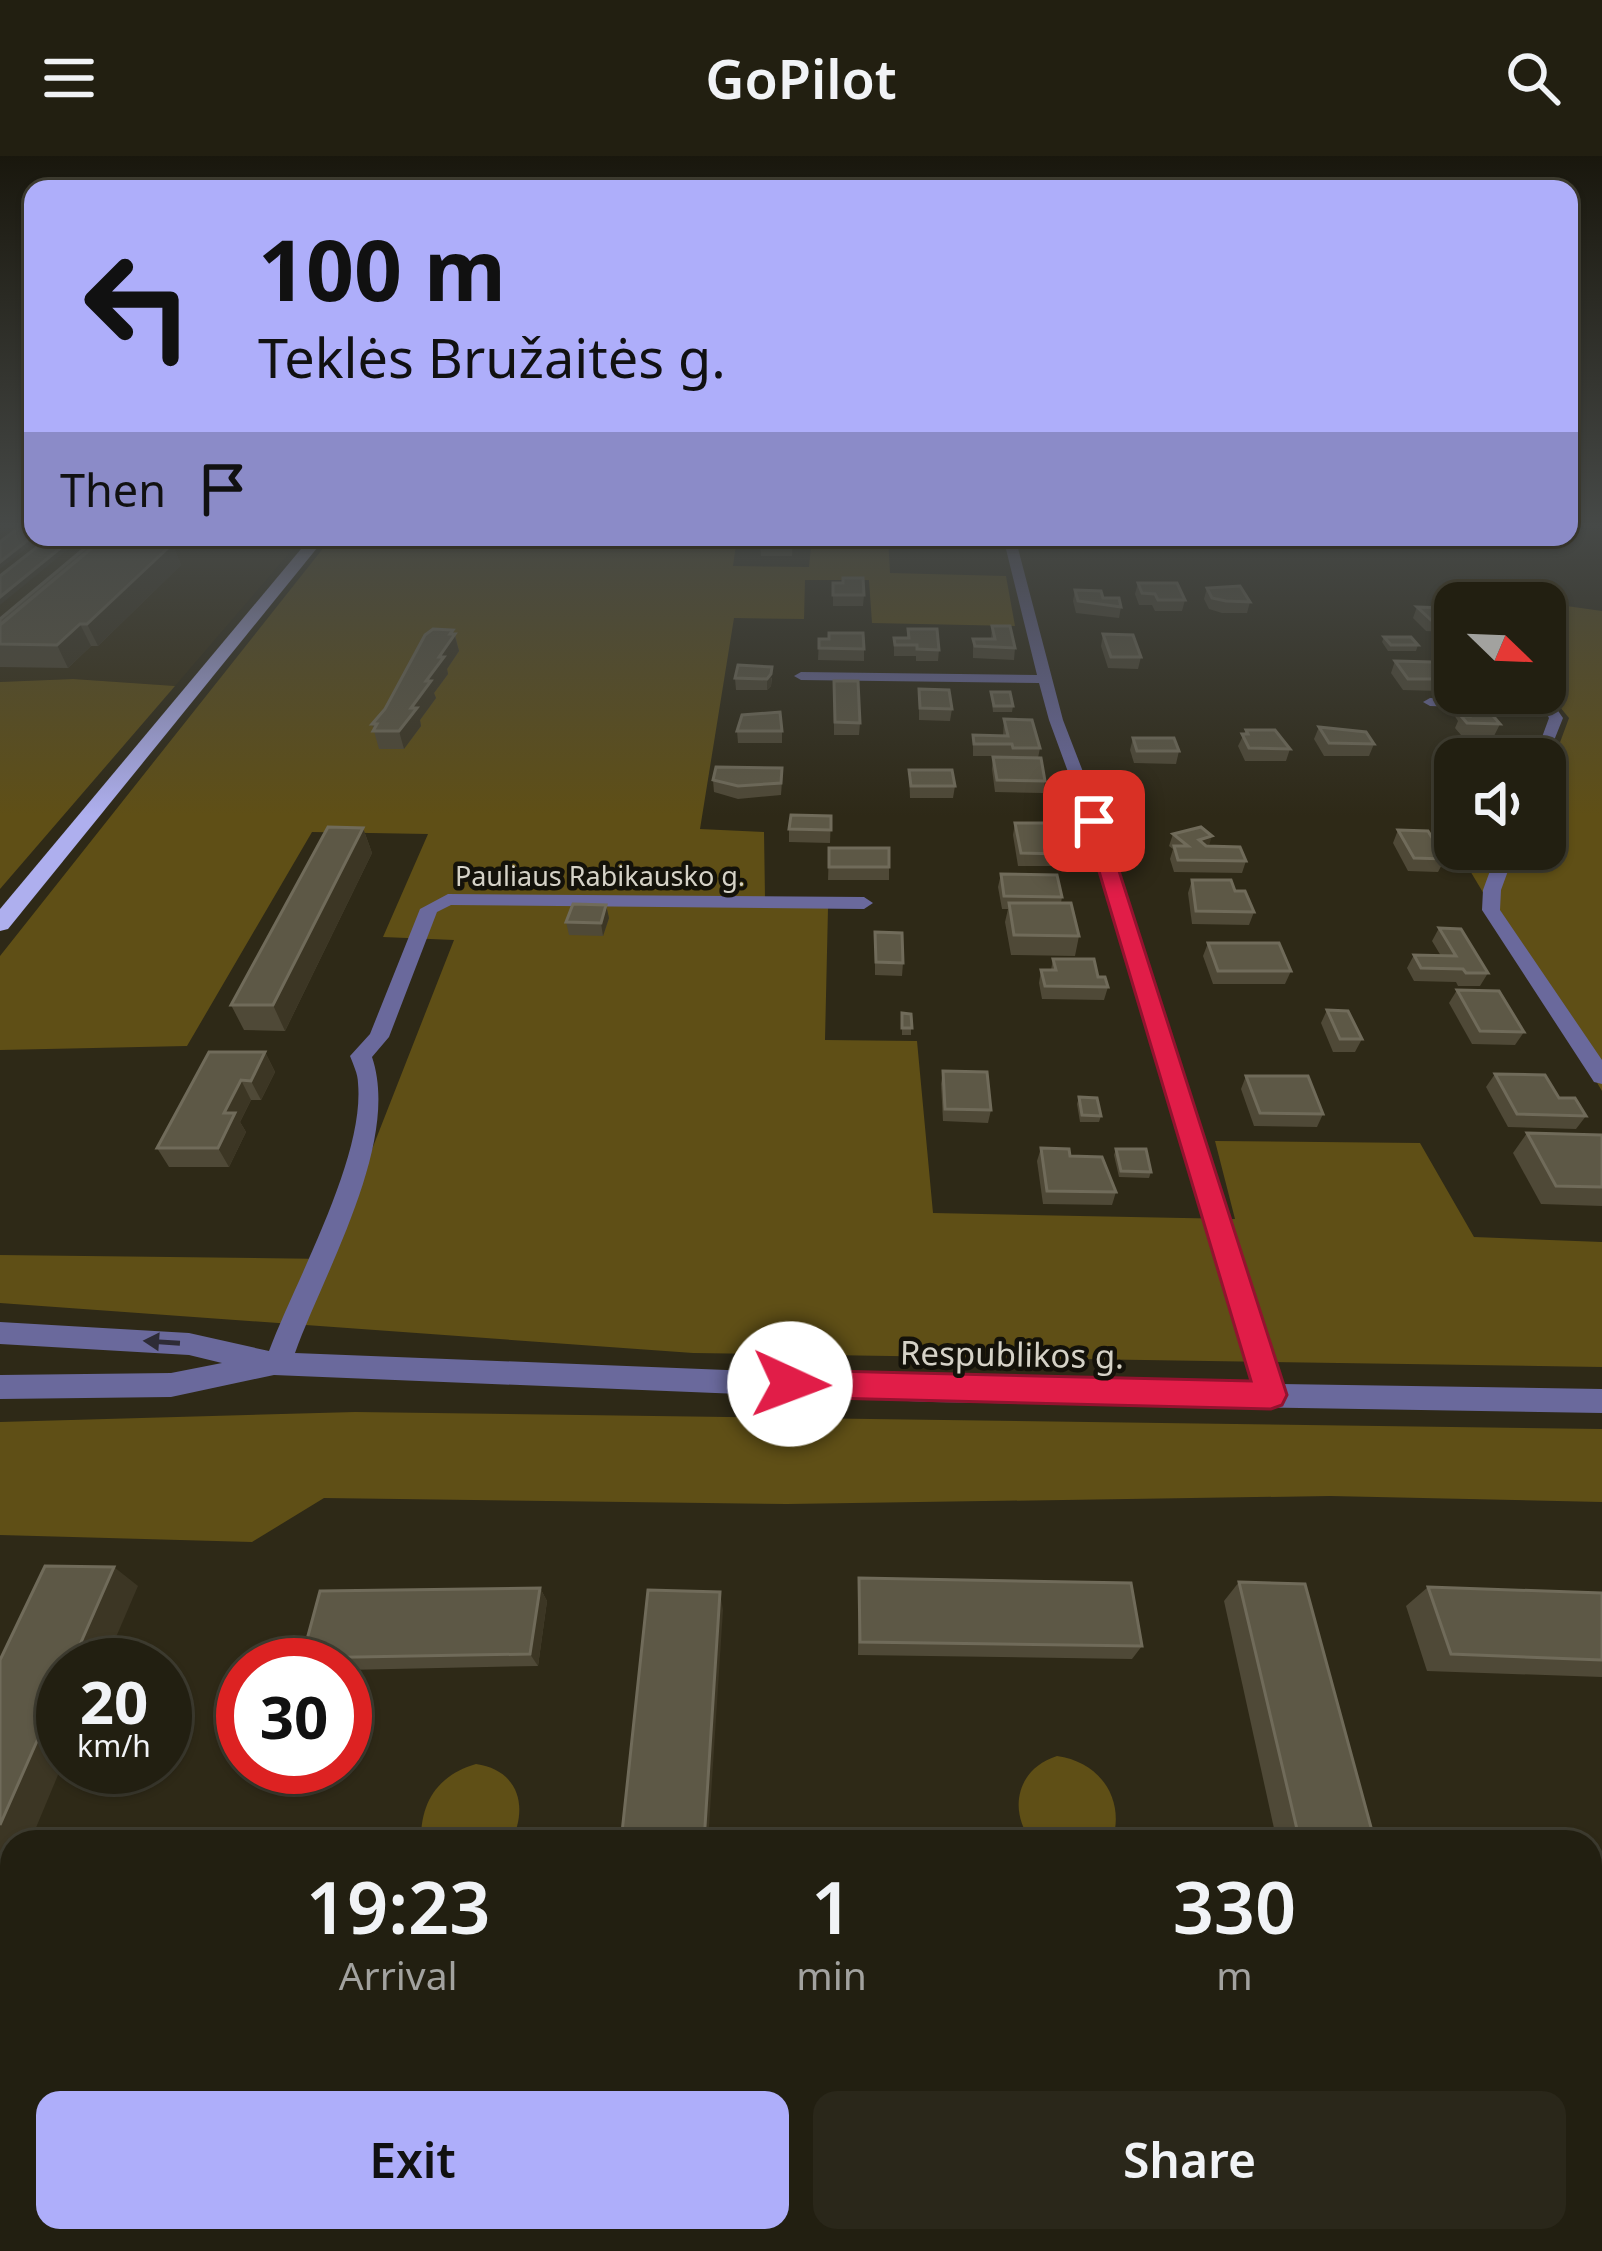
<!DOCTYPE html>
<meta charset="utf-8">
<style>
body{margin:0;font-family:"Noto Sans",sans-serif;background:#2a271a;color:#f1f3f6;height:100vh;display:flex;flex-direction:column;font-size:45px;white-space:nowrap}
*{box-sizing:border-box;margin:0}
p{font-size:39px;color:#a2a29f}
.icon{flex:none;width:66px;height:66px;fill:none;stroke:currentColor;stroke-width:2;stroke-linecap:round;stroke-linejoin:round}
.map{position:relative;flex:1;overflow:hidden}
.details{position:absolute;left:0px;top:1674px;width:1602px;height:423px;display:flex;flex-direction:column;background:#221f11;border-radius:36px 36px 0 0;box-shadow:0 3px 9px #0004,0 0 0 3px #3f3d31}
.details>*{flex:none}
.banner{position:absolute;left:24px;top:24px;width:1554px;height:366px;border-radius:24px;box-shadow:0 3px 9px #0004,0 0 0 3px #3f3d31;background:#aeaefa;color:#111;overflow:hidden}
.needle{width:78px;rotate:113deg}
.tools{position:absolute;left:1434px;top:426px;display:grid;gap:24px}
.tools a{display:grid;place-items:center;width:132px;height:132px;border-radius:24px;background:#221f11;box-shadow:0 3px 9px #0004,0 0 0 3px #3f3d31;font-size:60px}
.speed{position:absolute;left:36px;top:1482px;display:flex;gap:24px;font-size:60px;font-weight:700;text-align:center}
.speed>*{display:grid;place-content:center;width:156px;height:156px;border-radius:50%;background:#221f11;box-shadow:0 3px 9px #0004,0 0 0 3px #3f3d31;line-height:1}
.speed small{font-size:30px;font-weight:400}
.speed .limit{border:18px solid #d22;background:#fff;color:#111}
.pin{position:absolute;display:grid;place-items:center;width:102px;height:102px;color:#fff;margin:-51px;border-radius:24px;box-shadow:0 6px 18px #0006}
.me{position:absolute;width:132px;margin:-66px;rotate:92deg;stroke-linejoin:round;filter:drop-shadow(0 0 9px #0008)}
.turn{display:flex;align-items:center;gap:42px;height:252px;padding:0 36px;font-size:54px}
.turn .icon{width:156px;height:156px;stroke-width:2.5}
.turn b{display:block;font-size:84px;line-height:102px}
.then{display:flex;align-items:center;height:114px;padding:0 36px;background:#0003;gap:24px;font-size:45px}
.eta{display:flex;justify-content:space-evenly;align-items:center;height:204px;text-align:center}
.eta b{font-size:72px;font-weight:600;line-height:84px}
.primary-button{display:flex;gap:24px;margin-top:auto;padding:24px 36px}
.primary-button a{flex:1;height:138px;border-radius:24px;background:#aeaefa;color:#111;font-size:48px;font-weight:600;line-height:138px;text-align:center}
.primary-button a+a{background:#2a271a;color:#f1f3f6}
header{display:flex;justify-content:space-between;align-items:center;height:156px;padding:0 36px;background:#221f11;font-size:54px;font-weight:600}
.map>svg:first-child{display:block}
.built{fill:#362e15}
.green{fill:#5f4f16}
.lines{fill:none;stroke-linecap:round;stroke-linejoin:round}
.street{fill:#6a699c;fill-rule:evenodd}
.primary{fill:#aeafee;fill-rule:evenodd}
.wall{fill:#4f4937}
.shaded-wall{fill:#3c3624}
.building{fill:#5d5846;stroke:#706b5a;stroke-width:3}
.oneway{fill:#2e2c36}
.route{fill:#e11d48;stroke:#92132f;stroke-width:3}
.labels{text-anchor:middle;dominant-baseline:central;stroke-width:9;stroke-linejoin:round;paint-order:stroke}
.far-street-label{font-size:27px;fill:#d5d2c7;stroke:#14120a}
.street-label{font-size:33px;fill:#d5d2c7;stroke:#14120a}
</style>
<header><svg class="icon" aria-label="menu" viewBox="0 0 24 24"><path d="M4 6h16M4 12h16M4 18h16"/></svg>GoPilot<svg class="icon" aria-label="search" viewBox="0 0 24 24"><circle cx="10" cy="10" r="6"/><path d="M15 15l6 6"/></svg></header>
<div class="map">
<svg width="1602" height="2095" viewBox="0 0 1602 2095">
<rect width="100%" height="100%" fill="#2e2917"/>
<polygon class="built" points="0,367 33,367 33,381 303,381 175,530 73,523 0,526"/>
<g class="green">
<polygon points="332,381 737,381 733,410 809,411 812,381 888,381 890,417 1006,420 1015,470 872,467 869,424 805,424 804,463 734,462 700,673 764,676 765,742 828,752 825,884 917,885 933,1057 1235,1063 1215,985 1420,987 1474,1081 1602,1086 1602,1211 693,1197 0,1147 0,1099 329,1103 454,784 383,781 428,678 312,676 187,890 0,894 0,800"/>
<polygon points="1459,435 1602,455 1602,935 1457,693 1545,693 1545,627 1569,562 1545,533 1545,447 1470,447"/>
<polygon points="73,523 175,530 0,733 0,526"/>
<polygon points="355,1256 1602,1273 1602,1346 1330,1340 787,1348 324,1342 252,1386 0,1379 0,1266"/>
<path d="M1057 1600C1100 1606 1126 1643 1112 1686H1032C1007 1653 1018 1612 1057 1600Z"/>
<path d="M476 1608C518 1614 529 1650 511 1686H421C420 1646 438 1619 476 1608Z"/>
</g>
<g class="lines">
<g class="street">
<path d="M1003 381H1015L1063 564 1102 665 1281 1228 1602 1233V1257L932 1246 274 1219 171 1241 0 1243V1219L171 1217 222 1207 189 1199 0 1188V1166L189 1177 269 1195C296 1123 365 1002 358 927 358 918 353 908 350 900L370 878 420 753 448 738 864 741 873 747 864 753 451 749 437 756 389 881 372 901C401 986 324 1116 295 1197L932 1222 1254 1227 1086 665 1049 564 1039 527 801 524 794 520 801 516 1037 519Z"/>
<polygon points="1545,536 1563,562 1545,607 1545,603 1534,603 1549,562 1544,554 1430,550 1423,546 1430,542 1538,545 1535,537"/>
<polygon points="1498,693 1516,693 1501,734 1500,754 1602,904 1602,928 1594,926 1482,754 1483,734"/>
</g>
<polygon class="primary" points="311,381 326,381 8,773 0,775 0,753"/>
</g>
<g class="wall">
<polygon points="98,381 185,381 174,392 181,409 98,490 91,490 68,512 0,511 0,463"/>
<polygon points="793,382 792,400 761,400 760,389"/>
<polygon points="833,427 864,439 863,450 833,450"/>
<polygon points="1138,427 1185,444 1182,455 1155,455 1152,449 1139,449 1135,438"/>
<polygon points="1207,432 1250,446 1247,457 1222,457 1209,453 1204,443"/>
<polygon points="1075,434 1103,442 1121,451 1119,462 1076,457 1073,445"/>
<polygon points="1417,451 1453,464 1448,476 1426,475 1413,462"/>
<polygon points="992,470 1015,492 1014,504 973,502 973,483 991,483"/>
<polygon points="908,473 939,494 938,505 916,505 916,500 894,500 894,482 907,482"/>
<polygon points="454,478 455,478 459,495 447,513 448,518 434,537 436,542 420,564 421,570 404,593 379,593 372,568"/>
<polygon points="1103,478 1141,501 1138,513 1108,512 1101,490"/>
<polygon points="1384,481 1418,489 1416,495 1388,495 1382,486"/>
<polygon points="819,483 864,493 864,505 818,504"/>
<polygon points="1395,505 1445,523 1440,535 1403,534 1391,517"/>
<polygon points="735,522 772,522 771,530 767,534 736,534"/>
<polygon points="834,525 860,567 859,579 834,579"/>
<polygon points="919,533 952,553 950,565 919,564"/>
<polygon points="991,536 1013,550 1012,556 993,556"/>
<polygon points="1459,547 1500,568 1494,580 1461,579 1455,572 1458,565 1454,559"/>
<polygon points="1004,563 1040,592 1038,602 1045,625 1043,637 995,636 992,613 993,601 1010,600 973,600 973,579 1003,580"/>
<polygon points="1319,571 1374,588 1369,600 1324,600 1314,583"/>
<polygon points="1246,574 1290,593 1286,605 1245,605 1238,590"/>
<polygon points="737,575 782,575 782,587 738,587"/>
<polygon points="1133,582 1179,595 1176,608 1134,607 1130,594"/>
<polygon points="909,614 955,630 953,642 910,642"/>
<polygon points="713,624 782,625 781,639 738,643 714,636"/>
<polygon points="831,660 830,687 789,686 789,673"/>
<polygon points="1015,667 1061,698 1058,710 1018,710 1013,679"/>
<polygon points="363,672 372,697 285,875 244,874 231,849"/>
<polygon points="1398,674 1445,703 1438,716 1408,715 1393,687"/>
<polygon points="1173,678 1246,705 1242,717 1174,716 1170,703 1173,693 1169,690"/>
<polygon points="829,692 889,711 889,724 828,724"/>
<polygon points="1001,718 1062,741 1061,747 1079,780 1075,800 1011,799 1005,766 1008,753 1002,753 998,731"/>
<polygon points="1192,724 1235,735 1254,756 1249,769 1192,768 1188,737"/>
<polygon points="606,749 609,762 603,780 569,779 566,766"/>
<polygon points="1439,772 1488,817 1480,830 1458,830 1456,826 1414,825 1407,812 1414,799 1441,800 1432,785"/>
<polygon points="875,776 903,807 902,820 875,819"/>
<polygon points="1208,787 1291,815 1285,828 1213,828 1203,800"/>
<polygon points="1053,803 1098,821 1108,831 1104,844 1042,843 1039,827 1041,814 1051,814"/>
<polygon points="1457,834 1524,876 1515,889 1472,888 1449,847"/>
<polygon points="1327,854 1362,883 1355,896 1333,896 1321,867"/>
<polygon points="902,857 911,858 911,879 902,879"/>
<polygon points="265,896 275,916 261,944 251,944 240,966 246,976 229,1011 169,1011 157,992"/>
<polygon points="943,915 991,954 988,967 943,965 941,928"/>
<polygon points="1495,918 1559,942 1586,960 1576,973 1508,971 1486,931"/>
<polygon points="1246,920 1323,958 1317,971 1254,970 1241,933"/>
<polygon points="1079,941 1101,960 1099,966 1080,966 1077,948"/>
<polygon points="1527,977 1602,979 1602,1050 1541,1048 1513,997"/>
<polygon points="1041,992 1070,1000 1116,1036 1112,1049 1043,1048 1037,1005"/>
<polygon points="1116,993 1151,1016 1149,1022 1119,1021 1114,999"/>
<polygon points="859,1422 1142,1490 1132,1503 858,1499"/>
<polygon points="1239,1426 1375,1686 1277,1686 1224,1445"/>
<polygon points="1428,1431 1602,1437 1602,1521 1427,1515 1406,1450"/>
<polygon points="540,1432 547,1445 538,1510 345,1514 345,1509 310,1509 302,1502"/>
</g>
<g class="shaded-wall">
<polygon points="8,367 18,367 0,379 0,372"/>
<polygon points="33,381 41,381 0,413 0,406"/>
<polygon points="74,381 83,381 0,449 0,441"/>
<polygon points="155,381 185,381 174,392 181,409 98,490 87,468 148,388"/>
<polygon points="80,468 91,490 68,512 57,489"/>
<polygon points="453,474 459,495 447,513 448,518 434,537 436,542 420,564 421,570 404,593 399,575"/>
<polygon points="772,511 771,530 767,534 767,523"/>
<polygon points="363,672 372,697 285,875 273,849"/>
<polygon points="1212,680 1208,693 1199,684"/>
<polygon points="606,749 609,762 603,780 601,767"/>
<polygon points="265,896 275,916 261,944 251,925"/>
<polygon points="241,924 251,944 240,966 246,976 229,1011 218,992 224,957"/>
<polygon points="114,1411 138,1430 104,1509 71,1509"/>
<polygon points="540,1432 547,1445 538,1510 530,1498"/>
<polygon points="720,1436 723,1454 708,1686 704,1686"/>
<polygon points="63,1526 63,1607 30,1686 12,1686 12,1729 10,1733 0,1730 0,1669"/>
</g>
<g class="building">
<polygon points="25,367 33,367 33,380 0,406 0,386"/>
<polygon points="50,381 74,381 0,441 0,420"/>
<polygon points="98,381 105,381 0,469 0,463"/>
<polygon points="105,381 155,381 148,388 172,388 87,468 80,468 57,489 0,488 0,469"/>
<polygon points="762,381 779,381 793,382 792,390 760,389"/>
<polygon points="843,422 863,422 864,439 833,439 833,427 843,427"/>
<polygon points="1138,427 1177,427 1185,444 1158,444 1155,438 1142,437"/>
<polygon points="1240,430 1250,446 1226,445 1212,442 1207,432"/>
<polygon points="1075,434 1101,435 1103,442 1119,442 1121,451 1078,445"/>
<polygon points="1417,451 1447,452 1453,464 1431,464"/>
<polygon points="992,470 1010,470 1015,492 975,490 973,483 995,483"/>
<polygon points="433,473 453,474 450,478 455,478 439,501 444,501 426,525 431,525 411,552 417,552 399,575 373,575 377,568 372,568 385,553 425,479"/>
<polygon points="908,473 937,473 939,494 917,493 917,489 895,489 894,482 909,482"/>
<polygon points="829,477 863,477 864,493 819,492 819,483 829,483"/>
<polygon points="1103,478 1133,479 1141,501 1111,501"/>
<polygon points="1384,481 1411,481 1418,489 1391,489"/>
<polygon points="1395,505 1432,506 1445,523 1408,523"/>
<polygon points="738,509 772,511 771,518 767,523 735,522"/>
<polygon points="834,525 858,525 860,567 835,566"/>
<polygon points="919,533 949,534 952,553 920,552"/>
<polygon points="991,536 1010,536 1013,550 994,550"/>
<polygon points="1459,547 1483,548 1500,568 1467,567 1461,560 1469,560"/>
<polygon points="780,556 782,575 737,575 742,559"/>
<polygon points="1004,563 1032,564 1040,592 1013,592 1012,588 974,588 973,579 1008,580"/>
<polygon points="1319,571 1366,576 1374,588 1329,587"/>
<polygon points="1246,574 1275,574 1290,593 1249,592 1242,578 1248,578"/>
<polygon points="1133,582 1174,582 1179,595 1137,595"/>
<polygon points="993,601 1041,602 1045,625 997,624"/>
<polygon points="716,611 782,612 781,627 738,630 713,624"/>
<polygon points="909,614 952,614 955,630 911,630"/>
<polygon points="791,659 831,660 831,674 789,673"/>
<polygon points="1015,667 1054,667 1061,698 1021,697"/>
<polygon points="328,671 363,672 273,849 231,849"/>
<polygon points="1201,671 1212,680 1199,684 1206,690 1240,691 1246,705 1178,704 1174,690 1188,690 1173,678"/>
<polygon points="1398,674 1428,675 1445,703 1414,702"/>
<rect x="829" y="692" width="60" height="19"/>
<polygon points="1001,718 1057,719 1062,741 1004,740"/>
<polygon points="1192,724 1231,724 1235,735 1245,735 1254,756 1196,755"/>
<polygon points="1009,747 1071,747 1079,780 1014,779"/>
<polygon points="573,748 606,749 601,767 566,766"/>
<polygon points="1439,772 1461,773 1488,817 1466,817 1463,813 1421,812 1414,799 1456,800"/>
<polygon points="875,776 902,777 903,807 876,806"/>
<polygon points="1208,787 1279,787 1291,815 1218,815"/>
<polygon points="1053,803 1094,803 1098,821 1105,821 1108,831 1045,830 1041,814 1056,814"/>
<polygon points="1457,834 1499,835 1524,876 1480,875"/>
<polygon points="1327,854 1348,855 1362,883 1340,883"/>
<polygon points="902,857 911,858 912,872 902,872"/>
<polygon points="209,896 265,896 251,925 241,924 224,957 235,957 218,992 157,992"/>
<polygon points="943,915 987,916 991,954 945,953"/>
<polygon points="1495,918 1545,919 1559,942 1575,942 1586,960 1517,958"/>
<polygon points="1246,920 1308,920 1323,958 1260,957"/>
<polygon points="1079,941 1097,942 1101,960 1082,959"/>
<polygon points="1527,977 1602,979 1602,1031 1556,1030"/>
<polygon points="1041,992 1069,993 1070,1000 1102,1001 1116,1036 1047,1035"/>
<polygon points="1116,993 1146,993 1151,1016 1121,1015"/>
<polygon points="45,1410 114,1411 71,1509 63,1509 63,1526 0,1669 0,1504"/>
<polygon points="859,1422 1131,1427 1142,1490 860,1486"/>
<polygon points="1239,1426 1305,1428 1375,1686 1300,1686"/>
<polygon points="1428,1431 1602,1437 1602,1504 1451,1498"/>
<polygon points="540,1432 530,1498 302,1502 320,1435"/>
<polygon points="648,1434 720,1436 704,1686 621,1686"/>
<polygon points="1590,1873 1602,1873 1602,1988 1593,1987 1590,1980"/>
</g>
<defs><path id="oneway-solid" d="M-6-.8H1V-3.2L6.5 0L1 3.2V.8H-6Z" transform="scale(3)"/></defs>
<use class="oneway" href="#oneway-solid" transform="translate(162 1186) rotate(-176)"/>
<linearGradient id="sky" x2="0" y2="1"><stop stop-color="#19170d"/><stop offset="0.56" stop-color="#464947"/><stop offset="1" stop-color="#464947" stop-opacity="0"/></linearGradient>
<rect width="1602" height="660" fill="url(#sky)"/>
<polygon class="route" points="1087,661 1103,665 1287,1239 1282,1249 1271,1253 790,1241 779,1238 775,1228 779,1218 790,1214 1251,1225 1084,665"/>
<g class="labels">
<g class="far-street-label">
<text x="600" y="719">Pauliaus Rabikausko g.</text>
</g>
<g class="street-label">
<text transform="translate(1012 1198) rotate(1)">Respublikos g.</text>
</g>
</g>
</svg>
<div class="tools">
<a><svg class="needle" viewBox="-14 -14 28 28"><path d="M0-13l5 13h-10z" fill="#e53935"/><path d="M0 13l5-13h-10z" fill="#a2a29f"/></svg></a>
<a><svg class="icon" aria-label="sound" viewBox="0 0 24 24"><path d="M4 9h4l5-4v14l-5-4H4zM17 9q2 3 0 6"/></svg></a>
</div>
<div class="speed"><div>20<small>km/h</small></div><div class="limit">30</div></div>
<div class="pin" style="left:1094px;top:665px;background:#d93025"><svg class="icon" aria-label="arrive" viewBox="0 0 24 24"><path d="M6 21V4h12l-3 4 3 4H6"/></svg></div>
<svg class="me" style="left:790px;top:1228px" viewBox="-20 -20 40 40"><circle r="19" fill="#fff"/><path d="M0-13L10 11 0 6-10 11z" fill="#e11d48"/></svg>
<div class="banner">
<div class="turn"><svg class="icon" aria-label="left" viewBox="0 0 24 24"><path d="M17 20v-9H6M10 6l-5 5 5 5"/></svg><div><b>100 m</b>Teklės Bružaitės g.</div></div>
<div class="then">Then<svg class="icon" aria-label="arrive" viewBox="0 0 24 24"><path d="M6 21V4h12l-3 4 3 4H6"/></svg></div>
</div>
<section class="details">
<div class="eta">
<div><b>19:23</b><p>Arrival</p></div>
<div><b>1</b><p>min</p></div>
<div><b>330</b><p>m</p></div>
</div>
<div class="primary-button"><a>Exit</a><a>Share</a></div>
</section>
</div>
